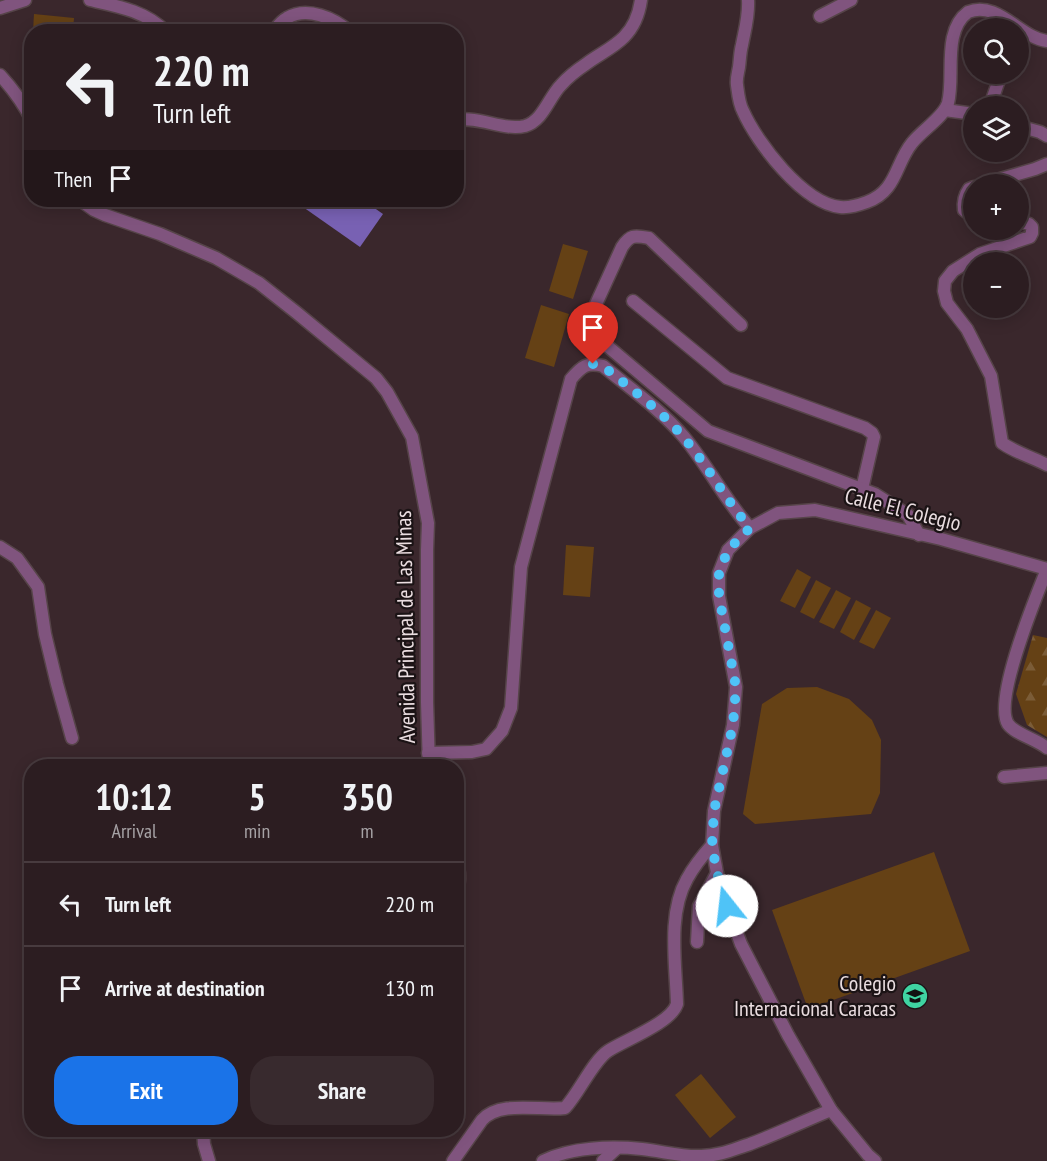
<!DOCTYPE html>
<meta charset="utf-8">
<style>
body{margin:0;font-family:"PT Sans Narrow",sans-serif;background:#382a2e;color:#f1f3f6;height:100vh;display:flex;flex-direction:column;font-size:22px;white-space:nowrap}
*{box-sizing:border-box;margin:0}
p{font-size:20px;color:#a6a2a5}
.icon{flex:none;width:33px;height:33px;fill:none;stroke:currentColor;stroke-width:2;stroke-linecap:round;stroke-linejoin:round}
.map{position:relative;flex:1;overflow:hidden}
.sheet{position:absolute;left:24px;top:759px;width:440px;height:378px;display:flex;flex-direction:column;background:#2c1d21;border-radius:24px;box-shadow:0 3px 15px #0003,0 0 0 2px #483b3f}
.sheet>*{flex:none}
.banner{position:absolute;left:24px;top:24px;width:440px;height:183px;border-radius:24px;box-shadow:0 3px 15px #0003,0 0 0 2px #483b3f;background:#2c1d21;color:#f1f3f6;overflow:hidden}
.buttons{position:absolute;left:963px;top:18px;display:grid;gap:12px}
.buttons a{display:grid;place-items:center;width:66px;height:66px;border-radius:50%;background:#2c1d21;box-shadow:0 3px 15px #0003,0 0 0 2px #483b3f;font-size:30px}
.pin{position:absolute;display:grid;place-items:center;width:51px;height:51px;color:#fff;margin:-62px -26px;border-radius:50% 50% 50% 0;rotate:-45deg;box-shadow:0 0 6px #0007}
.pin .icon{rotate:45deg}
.me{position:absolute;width:66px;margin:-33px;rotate:344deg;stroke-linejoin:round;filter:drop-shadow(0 0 4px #0008)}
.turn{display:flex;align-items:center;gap:21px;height:126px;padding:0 30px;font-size:27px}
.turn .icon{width:78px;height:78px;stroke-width:2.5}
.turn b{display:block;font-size:42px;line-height:51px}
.then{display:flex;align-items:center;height:57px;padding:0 30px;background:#0003;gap:12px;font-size:22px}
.eta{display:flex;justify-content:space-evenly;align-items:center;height:102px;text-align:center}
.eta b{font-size:36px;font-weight:700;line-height:42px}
.cta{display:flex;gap:12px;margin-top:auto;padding:12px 30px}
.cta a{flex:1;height:69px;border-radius:24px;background:#1a73e8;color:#fff;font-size:24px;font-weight:700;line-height:69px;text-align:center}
.cta a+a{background:#382a2e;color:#f1f3f6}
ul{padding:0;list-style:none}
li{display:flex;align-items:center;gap:18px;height:84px;padding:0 30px;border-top:2px solid #483b3f}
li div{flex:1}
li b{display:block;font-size:22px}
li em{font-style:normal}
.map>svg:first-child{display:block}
.forest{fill:url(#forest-firs)}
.park{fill:#654115}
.water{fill:#7861b3}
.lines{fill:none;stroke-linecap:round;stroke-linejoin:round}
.minor-casing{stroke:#564449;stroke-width:15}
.minor{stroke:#80547e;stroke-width:12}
.route{stroke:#4fc3f7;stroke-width:10;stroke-dasharray:0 18}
.labels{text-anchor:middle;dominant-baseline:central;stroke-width:4.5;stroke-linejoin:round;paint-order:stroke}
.street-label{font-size:22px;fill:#eadde0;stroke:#1b1315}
.poi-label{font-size:22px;fill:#eadde0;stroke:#1b1315;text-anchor:end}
</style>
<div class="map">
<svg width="1047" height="1161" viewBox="0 0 1047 1161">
<defs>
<pattern id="forest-firs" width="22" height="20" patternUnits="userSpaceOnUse" patternTransform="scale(1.5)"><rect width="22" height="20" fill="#654115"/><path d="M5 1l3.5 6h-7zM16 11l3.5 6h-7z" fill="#7b5c37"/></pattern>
</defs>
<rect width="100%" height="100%" fill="#3a272c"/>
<polygon class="forest" points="1033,635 1047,638 1047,737 1027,725 1016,694"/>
<g class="park">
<polygon points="34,14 74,18 73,31 33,31"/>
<polygon points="563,244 588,251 573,299 549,291"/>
<polygon points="541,305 569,314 554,367 525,358"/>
<polygon points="566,545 594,547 590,597 563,595"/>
<polygon points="797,569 811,577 795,608 780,601"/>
<polygon points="816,580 831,588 814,619 800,612"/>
<polygon points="836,590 851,598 834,629 819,622"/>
<polygon points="856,600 871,608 854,640 840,632"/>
<polygon points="876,610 891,618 874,649 859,642"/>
<polygon points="817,687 849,699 872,720 881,740 880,793 871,814 755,824 743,814 762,704 787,688"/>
<polygon points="934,852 970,951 808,1009 772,910"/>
<polygon points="701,1074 736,1117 710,1138 675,1095"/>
</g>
<polygon class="water" points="293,200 363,200 383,214 360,247"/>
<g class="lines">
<g class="minor-casing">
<g id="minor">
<path d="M90 0C117 6 146 11 166 32"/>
<path d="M748 0C749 16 745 29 742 45 740 52 740 60 739 67 738 73 736 79 737 85 738 93 739 104 743 111 757 143 803 203 840 207 849 208 859 205 867 202 897 191 895 164 912 143 922 130 944 117 948 103 955 76 942 31 968 12 998 0 1020 38 1047 41"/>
<polyline points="0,8 25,0"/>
<polyline points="820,16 851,0"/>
<path d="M273 32C277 27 281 21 287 18 307 6 334 18 350 32"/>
<path d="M0 75C13 89 23 103 32 120"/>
<polyline points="990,106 1001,74"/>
<polyline points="945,110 974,114"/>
<path d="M456 120C480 116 503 131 525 126 543 121 549 97 561 85 568 77 577 70 586 64 598 55 613 48 624 37 634 27 639 14 641 0"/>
<polyline points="1018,126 1040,132 1047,136"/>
<polyline points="983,184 1035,169 1047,164"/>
<path d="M974 187 969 189C964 196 963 202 964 210L974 218"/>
<polyline points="80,200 94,210 105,215 160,234 216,258 259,283 297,313 376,378 387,392 412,437 428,523 427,550 427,702 429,766"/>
<path d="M1018 221 1029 224 1032 227V233L1030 237 980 254 953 271 945 281 944 291 947 303 967 329 991 376 1002 443C1016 453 1032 457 1047 465"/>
<polyline points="633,301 727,378 865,428 872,433 874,437 862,489"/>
<path d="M741 325 649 238C634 235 630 235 622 247L591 315 589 324 592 333 708 431 875 494 908 515 919 535"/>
<polyline points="0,547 17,558 38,587 45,634 57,684 72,738"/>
<path d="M1047 569C1036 597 993 700 1008 724 1015 734 1036 739 1047 748"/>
<path d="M428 753 472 752 486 749 502 731 511 708 521 567 571 379C582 366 587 362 603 366 631 389 661 410 684 437 708 466 725 500 750 528"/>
<polyline points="1004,777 1047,773"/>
<path d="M456 861C461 873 459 884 456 897"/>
<polyline points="31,920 32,920"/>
<polyline points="697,942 699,906 717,873"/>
<polyline points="203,1130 204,1144 209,1161"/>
<path d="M453 1161 482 1120C500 1100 540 1111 565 1108 579 1093 593 1061 608 1051 625 1040 671 1023 677 1004 676 965 667 914 687 879 694 866 703 855 712 845"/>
<path d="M543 1161C571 1147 611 1146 642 1149 662 1151 681 1157 701 1156 719 1156 734 1149 750 1144 777 1134 804 1121 831 1110"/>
<polyline points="603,1161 617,1148"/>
<polyline points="875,1161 868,1155 831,1110 788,1035 741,944 727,906 717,873 712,845 714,811 733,725 736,687 719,596 719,573 728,550 750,528 778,513 815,510 941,539 1047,569"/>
</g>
</g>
<use href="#minor" class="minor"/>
</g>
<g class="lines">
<path class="route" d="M593 364 603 366C631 389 661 410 684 438 708 466 726 500 750 528L728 550 719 573V596L736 687 733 725 714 811 712 845 717 873 727 906"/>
</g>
<defs>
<g id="school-disc" transform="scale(1.35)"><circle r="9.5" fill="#3fd4a2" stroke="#1b1315"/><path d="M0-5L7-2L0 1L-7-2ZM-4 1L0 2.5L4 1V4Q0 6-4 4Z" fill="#111"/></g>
</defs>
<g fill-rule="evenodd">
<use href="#school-disc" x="915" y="996"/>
</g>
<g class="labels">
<g class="street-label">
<text transform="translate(903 509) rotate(14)">Calle El Colegio</text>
<text transform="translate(405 627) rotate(-91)">Avenida Principal de Las Minas</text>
</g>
<g class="poi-label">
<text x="896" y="983">Colegio<tspan x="896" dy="25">Internacional Caracas</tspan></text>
</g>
</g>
</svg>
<div class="buttons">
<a><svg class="icon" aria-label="search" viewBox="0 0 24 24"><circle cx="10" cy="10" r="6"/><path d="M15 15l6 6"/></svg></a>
<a><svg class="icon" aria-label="layers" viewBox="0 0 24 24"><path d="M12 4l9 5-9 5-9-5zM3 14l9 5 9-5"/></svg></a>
<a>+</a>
<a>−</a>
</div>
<div class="pin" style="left:593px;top:364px;background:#d93025"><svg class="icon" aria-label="arrive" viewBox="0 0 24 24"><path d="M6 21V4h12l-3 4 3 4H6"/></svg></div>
<svg class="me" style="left:727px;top:906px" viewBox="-20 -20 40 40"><circle r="19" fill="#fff"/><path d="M0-13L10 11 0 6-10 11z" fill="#4fc3f7"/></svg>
<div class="banner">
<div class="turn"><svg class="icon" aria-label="left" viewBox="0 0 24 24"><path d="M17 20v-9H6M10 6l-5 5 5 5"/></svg><div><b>220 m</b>Turn left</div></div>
<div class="then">Then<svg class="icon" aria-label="arrive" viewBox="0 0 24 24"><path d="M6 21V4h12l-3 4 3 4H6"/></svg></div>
</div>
<section class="sheet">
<div class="eta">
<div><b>10:12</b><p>Arrival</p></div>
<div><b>5</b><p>min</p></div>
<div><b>350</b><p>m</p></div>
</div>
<ul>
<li><svg class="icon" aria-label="left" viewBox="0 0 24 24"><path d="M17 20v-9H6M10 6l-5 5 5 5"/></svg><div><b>Turn left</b></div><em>220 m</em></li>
<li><svg class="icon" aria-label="arrive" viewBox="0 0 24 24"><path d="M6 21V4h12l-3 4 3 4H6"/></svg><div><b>Arrive at destination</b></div><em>130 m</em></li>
</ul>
<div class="cta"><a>Exit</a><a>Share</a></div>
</section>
</div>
